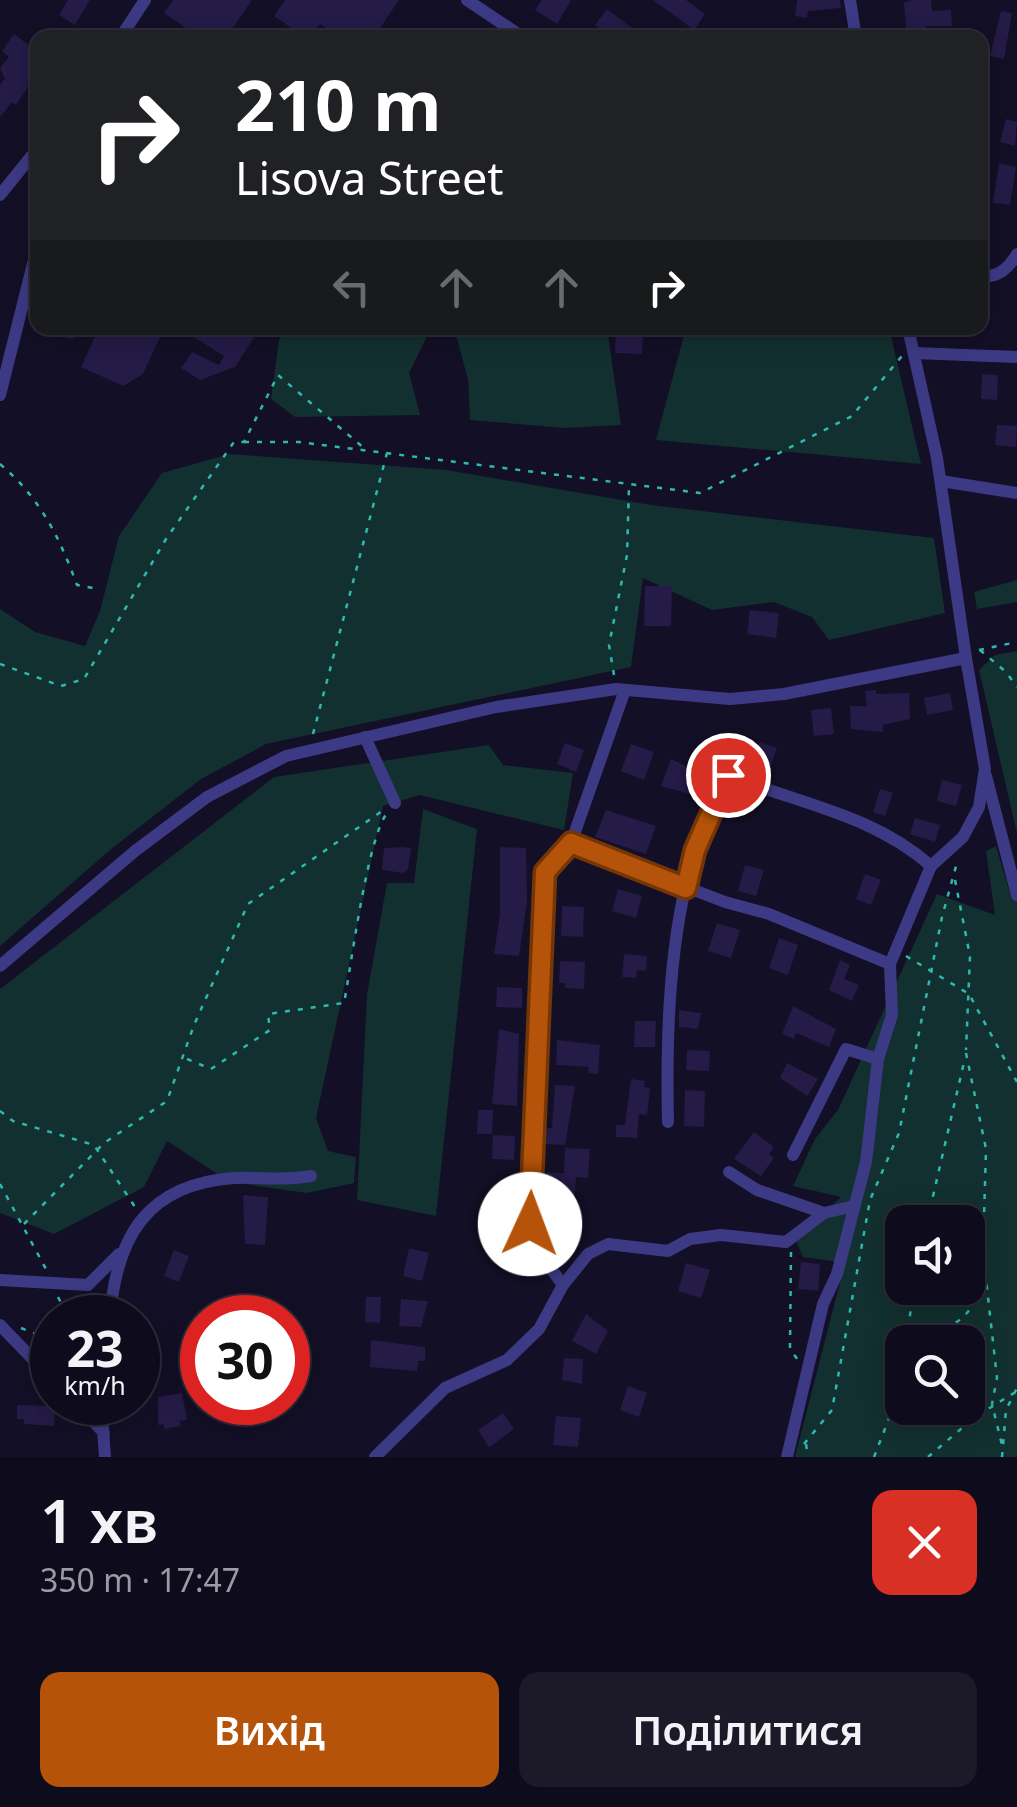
<!DOCTYPE html>
<html lang="uk">
<meta charset="utf-8">
<style>
body{margin:0;font-family:"Noto Sans",sans-serif;background:#1c1929;color:#f1f3f6;height:100vh;display:flex;flex-direction:column;font-size:38px;white-space:nowrap}
*{box-sizing:border-box;margin:0}
p{font-size:32px;color:#9b9ba3}
.icon{flex:none;width:55px;height:55px;fill:none;stroke:currentColor;stroke-width:2;stroke-linecap:round;stroke-linejoin:round}
.map{position:relative;height:1457px;overflow:hidden}
.side{display:flex;flex-direction:column;background:#0e0b1c;flex:1}
.side>*{flex:none}
.banner{position:absolute;left:30px;top:30px;width:958px;height:305px;border-radius:20px;box-shadow:0 5px 25px #0003,0 0 0 2px #2e2b3b;background:#202124;color:#fff;overflow:hidden}
.controls{position:absolute;left:885px;top:1205px;display:grid;gap:20px}
.controls a{display:grid;place-items:center;width:100px;height:100px;border-radius:20px;background:#0e0b1c;box-shadow:0 5px 25px #0003,0 0 0 2px #2e2b3b;font-size:50px}
.speed{position:absolute;left:30px;top:1295px;display:flex;gap:20px;font-size:50px;font-weight:700;text-align:center}
.speed>*{display:grid;place-content:center;width:130px;height:130px;border-radius:50%;background:#0e0b1c;box-shadow:0 5px 25px #0003,0 0 0 2px #2e2b3b;line-height:1}
.speed small{font-size:25px;font-weight:400}
.speed .limit{border:15px solid #d22;background:#fff;color:#111}
.pin{position:absolute;display:grid;place-items:center;width:85px;height:85px;color:#fff;margin:-42px;border:5px solid #fff;border-radius:50%;box-shadow:0 2px 10px #0007}
.me{position:absolute;width:110px;margin:-55px;rotate:2deg;stroke-linejoin:round;filter:drop-shadow(0 0 8px #0008)}
.turn{display:flex;align-items:center;gap:35px;height:210px;padding:0 40px;font-size:45px}
.turn .icon{width:130px;height:130px;stroke-width:2.5}
.turn b{display:block;font-size:70px;line-height:85px}
.lanes{display:flex;align-items:center;height:95px;padding:0 40px;background:#0003;justify-content:center;gap:50px;direction:ltr}
.lanes .off{opacity:.35}
.round{display:grid;place-items:center;flex:none;width:105px;height:105px;border-radius:20px;background:#1c1929}
.headline{display:flex;align-items:center;justify-content:space-between;height:170px;padding:0 40px}
h1{font-size:60px;font-weight:600;line-height:75px}
.action{display:flex;gap:20px;margin-top:auto;padding:20px 40px}
.action a{flex:1;height:115px;border-radius:20px;background:#b45309;color:#fff;font-size:40px;font-weight:600;line-height:115px;text-align:center}
.action a+a{background:#1c1929;color:#f1f3f6}
.map>svg:first-child{display:block}
.green{fill:#12302f;fill-rule:evenodd}
.building{fill:#241b47}
.lines{fill:none;stroke-linecap:round;stroke-linejoin:round}
.path{stroke:#2fb8b0;stroke-width:2.5;stroke-dasharray:5 8;stroke-linecap:butt}
.minor{stroke:#3d3a85;stroke-width:12}
.route-casing{stroke:#753606;stroke-width:25}
.route{stroke:#b45309;stroke-width:18}
</style>
<div class="map">
<svg width="1017" height="1457" viewBox="0 0 1017 1457">
<rect width="100%" height="100%" fill="#130f26"/>
<g class="green">
<polygon points="287,328 431,328 409,373 420,415 295,417 271,399 279,340"/>
<polygon points="454,328 607,328 621,425 566,428 470,420 468,379"/>
<polygon points="686,328 889,328 921,464 656,440"/>
<polygon points="230,454 446,470 651,505 934,538 945,613 829,640 812,617 774,602 712,610 643,578 631,667 266,744 201,779 110,850 0,946 0,609 35,632 85,646 100,611 119,536 162,473"/>
<polygon points="1017,580 1017,602 977,609 974,592"/>
<polygon points="1017,651 1017,833 979,670 995,655"/>
<polygon points="489,745 503,765 573,773 564,830 420,795 383,806 316,1118 328,1151 356,1157 354,1183 307,1193 230,1182 167,1141 144,1187 54,1234 0,1213 0,989 274,777"/>
<polygon points="423,809 477,829 436,1216 357,1200 367,994 387,883 414,883"/>
<path d="M996 846 1011 896H1017V1457H795L845 1263 803 1257 796 1241 841 1197 793 1186 815 1139 838 1110 937 894 995 915 986 851ZM902 1222H968V1288H902ZM902 1342H968V1408H902Z"/>
</g>
<g class="building">
<polygon points="68,0 90,0 75,25 59,15"/>
<polygon points="173,0 252,0 226,38 200,38 164,13"/>
<polygon points="285,0 399,0 378,31 388,38 340,38 320,24 311,38 306,38 274,16"/>
<polygon points="542,0 571,0 557,24 535,10"/>
<polygon points="653,0 686,0 705,14 694,30"/>
<polygon points="797,0 840,0 841,8 808,11 807,18 795,16"/>
<polygon points="912,0 931,0 932,11 951,10 952,26 926,26 926,38 907,38 904,3"/>
<polygon points="607,9 645,38 611,38 595,25"/>
<polygon points="1001,11 1012,13 1004,59 990,56"/>
<polygon points="14,34 38,52 38,71 16,105 12,102 0,117 0,85 5,79 0,68 9,57 2,51"/>
<polygon points="1006,119 1017,122 1015,146 1000,142"/>
<polygon points="999,163 1016,167 1010,205 993,203"/>
<polygon points="33,328 76,328 73,339 33,331"/>
<polygon points="99,328 139,328 160,337 143,374 123,386 81,367"/>
<polygon points="179,328 260,328 235,367 200,380 181,368 192,352 219,365 224,356"/>
<polygon points="616,328 643,328 642,354 615,353"/>
<polygon points="982,374 998,375 997,400 981,399"/>
<polygon points="997,425 1017,426 1016,447 995,445"/>
<polygon points="645,586 672,586 671,626 644,626"/>
<polygon points="750,610 779,613 776,638 747,634"/>
<polygon points="876,690 876,694 909,693 910,719 883,725 883,732 851,729 850,706 867,706 865,691"/>
<polygon points="950,693 953,710 927,715 924,698"/>
<polygon points="831,708 834,734 814,736 811,710"/>
<polygon points="733,739 758,748 760,742 777,748 769,771 726,759"/>
<polygon points="565,743 584,750 576,772 557,764"/>
<polygon points="631,744 654,752 644,780 621,771"/>
<polygon points="671,759 705,775 697,796 661,786"/>
<polygon points="942,780 962,785 956,806 937,801"/>
<polygon points="880,789 893,793 885,816 873,812"/>
<polygon points="606,810 656,826 646,854 595,837"/>
<polygon points="915,818 940,825 935,842 910,834"/>
<polygon points="402,847 411,848 408,869 404,873 382,870 384,848"/>
<polygon points="500,847 526,848 527,901 519,956 494,954 500,914"/>
<polygon points="745,865 764,870 756,896 738,891"/>
<polygon points="865,874 881,880 871,905 856,899"/>
<polygon points="618,889 642,896 636,918 612,911"/>
<polygon points="562,906 584,907 583,937 561,936"/>
<polygon points="717,923 740,930 731,958 708,951"/>
<polygon points="779,938 798,945 788,975 769,968"/>
<polygon points="624,954 647,956 646,971 637,970 636,978 622,977"/>
<polygon points="840,960 850,965 844,979 859,985 852,1001 829,990"/>
<polygon points="560,961 585,962 584,989 565,988 565,983 559,983"/>
<polygon points="497,987 522,988 522,1008 496,1007"/>
<polygon points="793,1006 836,1029 829,1047 796,1033 794,1039 782,1034"/>
<polygon points="679,1010 701,1013 698,1029 679,1027"/>
<polygon points="635,1021 656,1021 655,1047 634,1047"/>
<polygon points="499,1029 519,1034 517,1106 492,1104"/>
<polygon points="557,1040 600,1045 598,1074 588,1073 589,1067 556,1065"/>
<polygon points="687,1050 710,1051 709,1071 686,1070"/>
<polygon points="787,1063 818,1079 807,1096 780,1078"/>
<polygon points="631,1079 645,1081 644,1087 650,1088 647,1115 639,1114 637,1138 616,1137 616,1125 625,1125"/>
<polygon points="555,1085 575,1086 565,1145 545,1144 546,1128 552,1128"/>
<polygon points="685,1090 705,1091 704,1127 684,1126"/>
<polygon points="478,1110 493,1110 492,1134 477,1134"/>
<polygon points="754,1132 774,1147 769,1154 774,1158 761,1176 734,1159"/>
<polygon points="493,1135 515,1136 514,1160 492,1159"/>
<polygon points="565,1148 590,1149 588,1178 576,1177 573,1223 566,1223 565,1242 548,1241 551,1183 546,1182 547,1172 564,1173"/>
<polygon points="499,1194 511,1195 510,1210 516,1219 513,1224 498,1220"/>
<polygon points="243,1195 268,1197 265,1245 245,1244"/>
<polygon points="409,1248 429,1253 422,1281 403,1276"/>
<polygon points="174,1250 189,1256 179,1282 164,1276"/>
<polygon points="801,1262 820,1264 818,1291 798,1289"/>
<polygon points="686,1263 710,1270 701,1298 678,1291"/>
<polygon points="366,1297 381,1297 380,1323 365,1322"/>
<polygon points="401,1299 428,1301 421,1327 399,1326"/>
<polygon points="586,1314 608,1331 596,1354 572,1341"/>
<polygon points="187,1326 202,1332 196,1360 178,1354"/>
<polygon points="371,1340 425,1347 425,1361 418,1361 417,1371 370,1367"/>
<polygon points="564,1358 583,1359 582,1384 562,1380"/>
<polygon points="628,1386 647,1393 639,1417 620,1410"/>
<polygon points="182,1393 187,1420 180,1421 181,1426 164,1429 164,1424 158,1425 158,1397"/>
<polygon points="17,1405 55,1406 54,1426 24,1424 24,1419 17,1419"/>
<polygon points="503,1413 514,1429 489,1447 478,1430"/>
<polygon points="556,1416 581,1418 578,1447 553,1445"/>
</g>
<g class="lines">
<g class="path">
<polyline points="921,336 931,328"/>
<polyline points="244,442 299,442 700,493 852,416 902,356"/>
<path d="M0 464C40 498 59 536 77 585L93 588"/>
<polyline points="979,650 1017,642"/>
<polyline points="980,650 1006,672 1017,687"/>
<polyline points="0,664 61,686 84,679 166,539 234,442 244,442 278,375 365,449"/>
<polyline points="614,675 609,645 627,555 629,486"/>
<polyline points="313,734 387,453"/>
<polyline points="955,880 970,956 966,1050"/>
<polyline points="906,956 969,994 1017,1082"/>
<polyline points="966,1053 986,1149 983,1252 997,1378 992,1404 1003,1449"/>
<path d="M187 1059 211 1069 270 1030 268 1014 344 1003C351 967 368 833 388 812"/>
<polyline points="0,1111 13,1121 94,1145 137,1210"/>
<polyline points="0,1184 47,1271"/>
<polyline points="927,1222 965,1058"/>
<polyline points="24,1224 104,1143 167,1101 194,1025 248,904 385,809"/>
<polyline points="791,1252 790,1349 798,1360"/>
<polyline points="58,1297 69,1318"/>
<polyline points="21,1328 52,1340"/>
<path d="M906 1337C954 1327 971 1325 984 1274"/>
<polyline points="906,1342 914,1288"/>
<polyline points="804,1444 832,1410 870,1200 899,1133 942,917 958,859"/>
<polyline points="806,1444 808,1457"/>
<polyline points="874,1457 897,1398 902,1363"/>
<polyline points="928,1457 975,1417 1014,1393"/>
<polyline points="1002,1457 1006,1410 1017,1388"/>
</g>
<g class="minor">
<polyline points="467,0 524,38"/>
<polyline points="850,0 856,38"/>
<polyline points="120,38 145,0"/>
<polyline points="0,195 38,148"/>
<path d="M980 276C998 278 1008 269 1017 254"/>
<polyline points="908,328 937,458 966,658"/>
<polyline points="914,353 1017,357"/>
<polyline points="0,395 38,244"/>
<polyline points="941,481 1017,493"/>
<polyline points="365,737 395,803"/>
<polyline points="986,776 1017,895"/>
<polyline points="571,843 625,690"/>
<polyline points="0,966 135,851 207,797 286,756 496,707 616,689 730,699 784,694 966,658 985,769 979,807 963,837 931,866 890,964 892,1015 878,1059 846,1049 793,1155"/>
<path d="M668 1122C666 1034 669 938 694 853 702 826 717 800 728 775 799 804 872 814 931 866"/>
<polyline points="729,1172 757,1190 824,1213"/>
<polyline points="0,1280 88,1285 119,1254"/>
<polyline points="563,1285 535,1247 530,1224 545,872 571,843 725,902 769,914 890,964"/>
<path d="M110 1318C116 1237 147 1184 234 1178 261 1177 284 1181 311 1176"/>
<polyline points="0,1325 52,1379"/>
<polyline points="75,1402 104,1433"/>
<polyline points="101,1402 105,1457"/>
<polyline points="375,1457 445,1388 507,1360 539,1329 563,1285 588,1254 608,1244 668,1251 690,1239 721,1235 786,1242 824,1213 854,1206"/>
<polyline points="787,1457 823,1304 837,1274 866,1162 878,1059"/>
</g>
</g>
<g class="lines">
<g class="route-casing">
<polyline id="route" points="530,1224 545,872 571,843 686,888 695,850 728,775"/>
</g>
<use href="#route" class="route"/>
</g>
</svg>
<div class="controls">
<a><svg class="icon" aria-label="sound" viewBox="0 0 24 24"><path d="M4 9h4l5-4v14l-5-4H4zM17 9q2 3 0 6"/></svg></a>
<a><svg class="icon" aria-label="search" viewBox="0 0 24 24"><circle cx="10" cy="10" r="6"/><path d="M15 15l6 6"/></svg></a>
</div>
<div class="speed"><div>23<small>km/h</small></div><div class="limit">30</div></div>
<div class="pin" style="left:728px;top:775px;background:#d93025"><svg class="icon" aria-label="arrive" viewBox="0 0 24 24"><path d="M6 21V4h12l-3 4 3 4H6"/></svg></div>
<svg class="me" style="left:530px;top:1224px" viewBox="-20 -20 40 40"><circle r="19" fill="#fff"/><path d="M0-13L10 11 0 6-10 11z" fill="#b45309"/></svg>
<div class="banner">
<div class="turn"><svg class="icon" aria-label="right" viewBox="0 0 24 24"><path d="M7 20v-9h11M14 6l5 5-5 5"/></svg><div><b>210 m</b>Lisova Street</div></div>
<div class="lanes"><svg class="icon off" aria-label="left" viewBox="0 0 24 24"><path d="M17 20v-9H6M10 6l-5 5 5 5"/></svg><svg class="icon off" aria-label="ahead" viewBox="0 0 24 24"><path d="M12 20V5M6 11l6-6 6 6"/></svg><svg class="icon off" aria-label="ahead" viewBox="0 0 24 24"><path d="M12 20V5M6 11l6-6 6 6"/></svg><svg class="icon" aria-label="right" viewBox="0 0 24 24"><path d="M7 20v-9h11M14 6l5 5-5 5"/></svg></div>
</div>
</div>
<section class="side">
<div class="headline"><div><h1>1 хв</h1><p>350 m · 17:47</p></div><a class="round" style="background:#d93025;color:#fff"><svg class="icon" aria-label="close" viewBox="0 0 24 24"><path d="M6 6l12 12M18 6L6 18"/></svg></a></div>
<div class="action"><a>Вихід</a><a>Поділитися</a></div>
</section>
